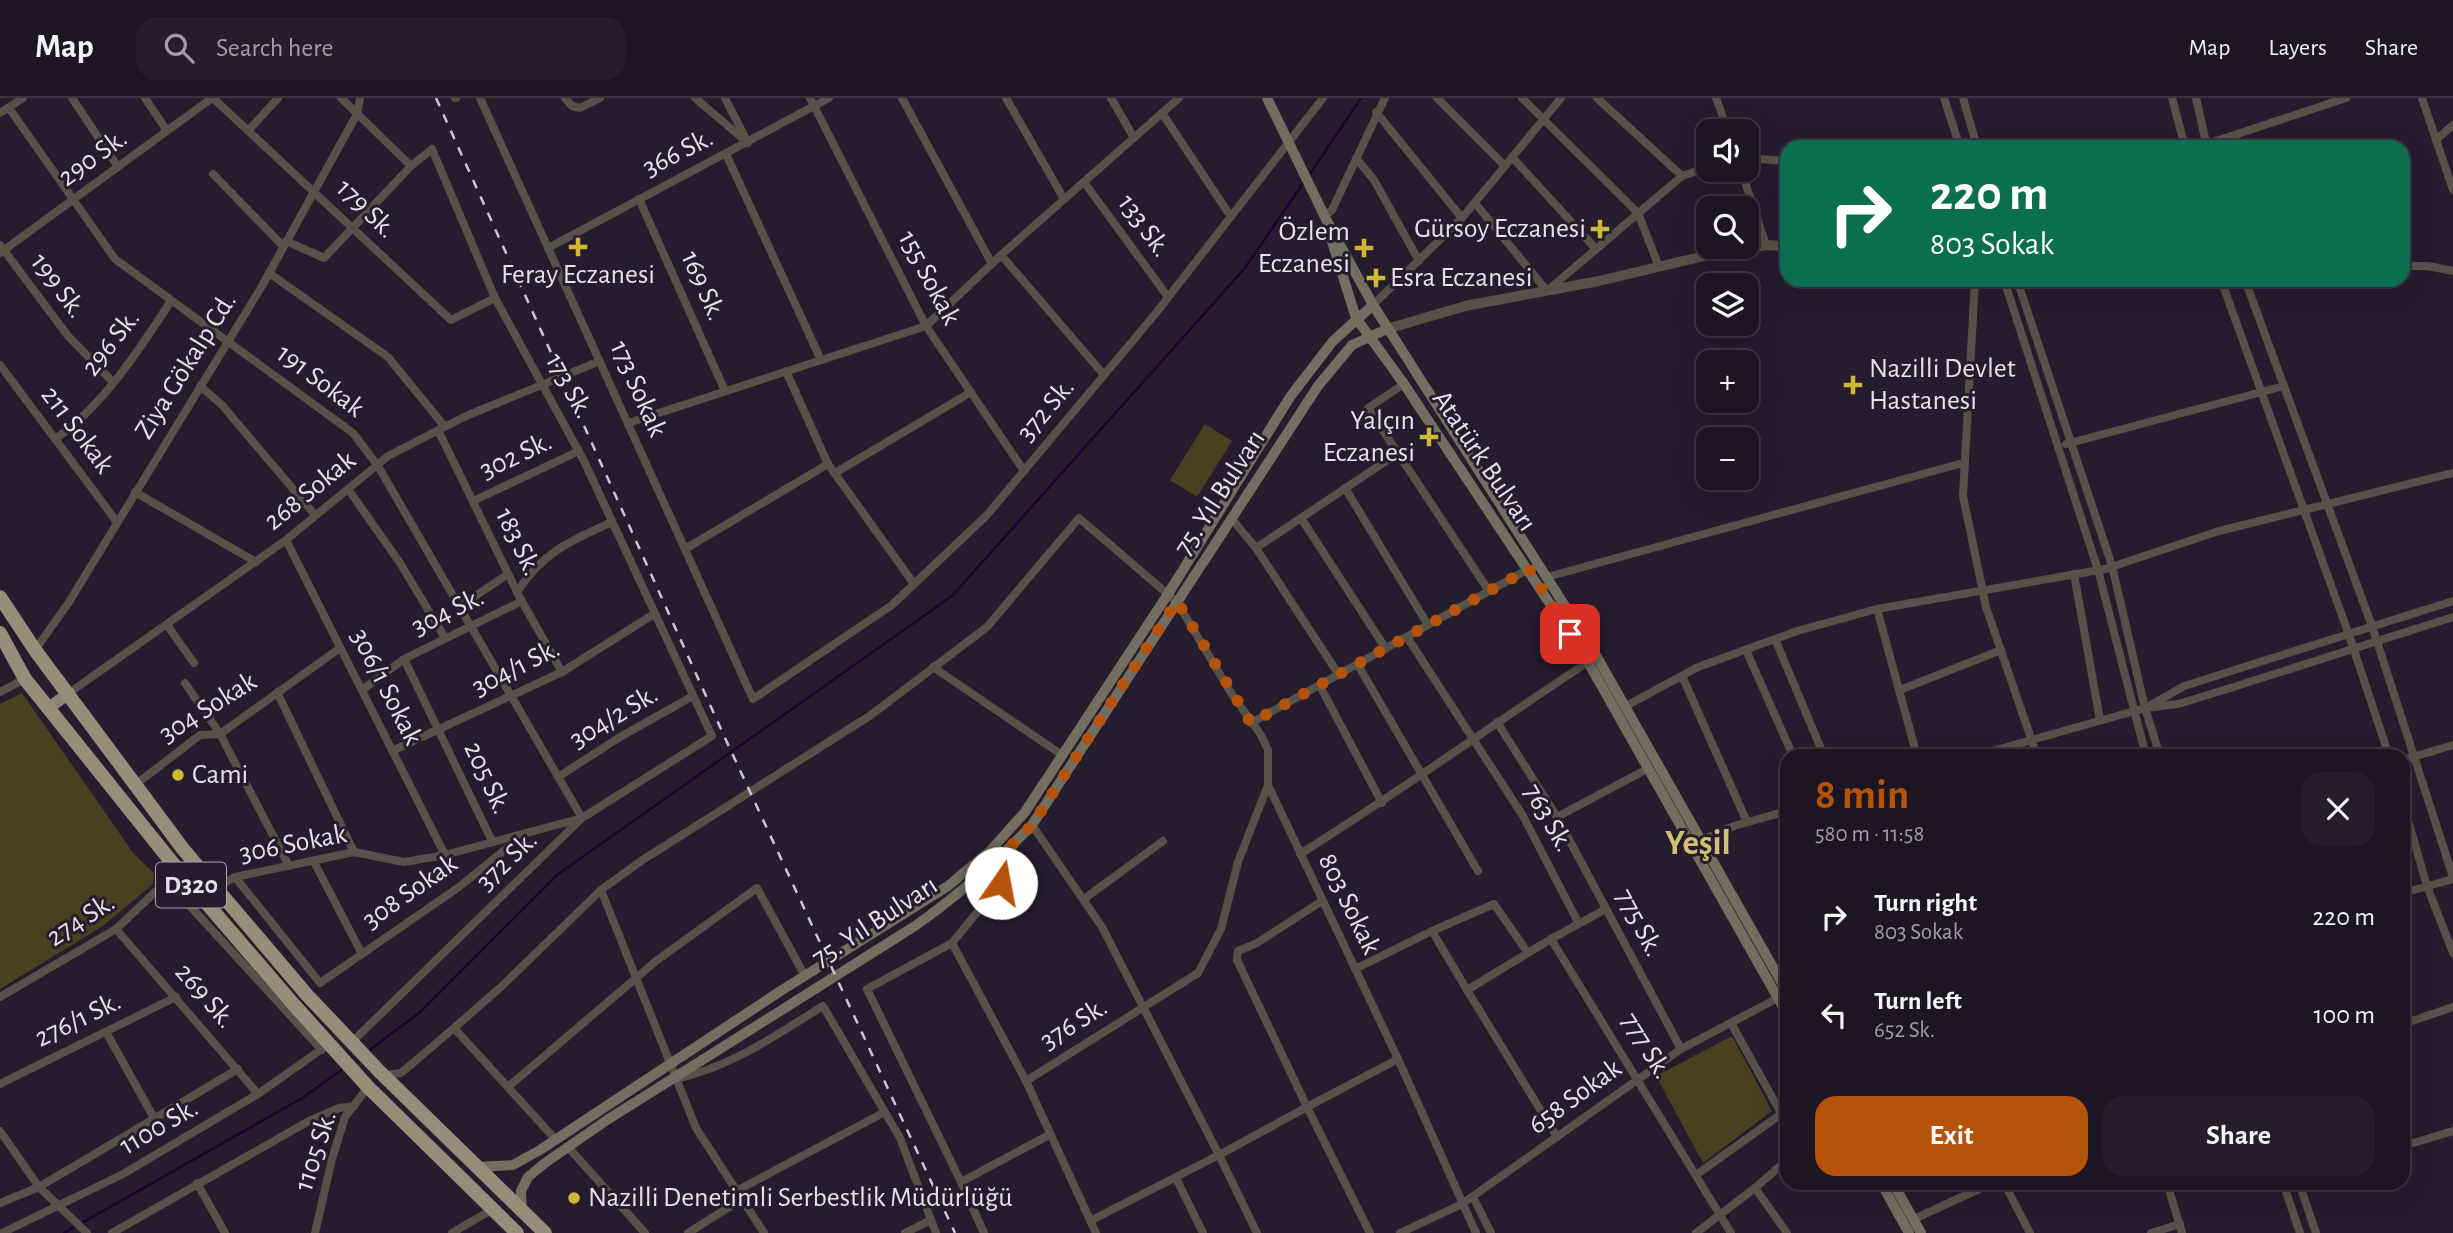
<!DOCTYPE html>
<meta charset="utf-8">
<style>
body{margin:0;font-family:"Alegreya Sans",sans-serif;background:#251e2a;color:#f1f3f6;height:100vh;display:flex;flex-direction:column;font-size:26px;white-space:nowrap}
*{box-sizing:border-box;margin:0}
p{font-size:23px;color:#a09fa5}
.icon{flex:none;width:38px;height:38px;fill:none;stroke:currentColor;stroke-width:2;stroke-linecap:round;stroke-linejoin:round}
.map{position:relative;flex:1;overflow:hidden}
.side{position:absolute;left:1780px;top:651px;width:630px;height:441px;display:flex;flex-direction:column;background:#1c1522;border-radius:21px;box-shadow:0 7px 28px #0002,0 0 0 2px #3a3440}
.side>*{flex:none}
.banner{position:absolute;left:1780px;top:42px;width:630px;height:147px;border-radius:21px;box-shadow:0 7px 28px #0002,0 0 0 2px #3a3440;background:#0b6e4f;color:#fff;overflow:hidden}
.fabs{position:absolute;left:1696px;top:21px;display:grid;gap:14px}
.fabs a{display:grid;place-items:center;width:63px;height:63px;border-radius:14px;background:#1c1522;box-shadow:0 7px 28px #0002,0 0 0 2px #3a3440;font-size:35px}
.pin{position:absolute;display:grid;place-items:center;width:60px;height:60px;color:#fff;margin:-30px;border-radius:14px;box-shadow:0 4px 10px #0006}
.me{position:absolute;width:77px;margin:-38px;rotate:12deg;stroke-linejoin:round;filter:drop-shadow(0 0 5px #0008)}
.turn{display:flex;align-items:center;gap:24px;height:147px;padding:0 35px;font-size:32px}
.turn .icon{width:91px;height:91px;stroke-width:2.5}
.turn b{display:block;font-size:49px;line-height:60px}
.round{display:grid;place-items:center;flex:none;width:74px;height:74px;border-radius:21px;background:#251e2a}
.headline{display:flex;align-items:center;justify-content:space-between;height:119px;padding:0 35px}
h1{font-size:42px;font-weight:700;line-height:52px;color:#b45309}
.primary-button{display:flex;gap:14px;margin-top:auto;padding:14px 35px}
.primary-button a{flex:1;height:80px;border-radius:21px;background:#b45309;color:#fff;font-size:28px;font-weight:700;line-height:80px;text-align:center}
.primary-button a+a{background:#251e2a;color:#f1f3f6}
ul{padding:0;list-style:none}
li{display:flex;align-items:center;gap:21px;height:98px;padding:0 35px}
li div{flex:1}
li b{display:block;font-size:26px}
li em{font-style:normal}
header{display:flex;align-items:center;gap:42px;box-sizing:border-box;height:98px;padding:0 35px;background:#1c1522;border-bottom:2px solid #3a3440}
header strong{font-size:33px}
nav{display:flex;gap:38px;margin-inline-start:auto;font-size:24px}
.search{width:490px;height:63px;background:#251e2a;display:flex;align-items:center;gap:18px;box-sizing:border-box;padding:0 24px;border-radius:21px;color:#a09fa5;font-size:26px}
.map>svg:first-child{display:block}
.green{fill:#474120}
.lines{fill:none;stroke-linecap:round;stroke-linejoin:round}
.stream{stroke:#1c032d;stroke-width:2.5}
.minor{stroke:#555349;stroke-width:8}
.tertiary{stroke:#555349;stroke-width:10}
.secondary{stroke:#726f60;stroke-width:10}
.primary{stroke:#898572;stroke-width:12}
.trunk{stroke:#948f7a;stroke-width:14}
.rail{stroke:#ccc6d2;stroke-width:2.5;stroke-dasharray:9 9;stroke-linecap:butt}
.route{stroke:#b45309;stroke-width:12;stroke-dasharray:0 21.6}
.poi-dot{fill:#d0b736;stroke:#251c2d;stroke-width:2.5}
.labels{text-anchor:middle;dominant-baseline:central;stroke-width:6;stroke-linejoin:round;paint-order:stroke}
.shield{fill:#251c2d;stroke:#ada6b3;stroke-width:2}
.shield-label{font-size:26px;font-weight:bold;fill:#e7e1ec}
.street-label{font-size:28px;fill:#e7e1ec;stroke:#251c2d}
.poi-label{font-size:28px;fill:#e7e1ec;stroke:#251c2d;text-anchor:start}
.district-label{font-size:35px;font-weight:bold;fill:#d0c072;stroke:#251c2d}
</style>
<header>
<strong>Map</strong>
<div class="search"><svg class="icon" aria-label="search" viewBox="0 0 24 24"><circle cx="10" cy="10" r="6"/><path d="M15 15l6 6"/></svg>Search here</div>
<nav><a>Map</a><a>Layers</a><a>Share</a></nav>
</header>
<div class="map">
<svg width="2453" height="1135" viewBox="0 0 2453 1135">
<rect width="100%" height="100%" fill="#251c2d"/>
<g class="green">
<polygon points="1205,326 1232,343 1197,399 1170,382"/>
<polygon points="22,595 134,756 154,775 153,786 103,828 0,891 0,606"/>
<polygon points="1732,938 1772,1013 1703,1065 1656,978"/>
</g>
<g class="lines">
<g class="stream">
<polyline points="1308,79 1361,0"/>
<polyline points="367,954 419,915 557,777 952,498 1245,170 1304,84"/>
<polyline points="64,1135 304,999 344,970"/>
</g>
<g class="minor">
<polyline points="72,0 118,69"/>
<polyline points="145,0 167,33"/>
<polyline points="213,0 451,222 495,200"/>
<polyline points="341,0 411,68 432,51 495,200 584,363 712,638 582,720 352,944"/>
<polyline points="455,0 456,0"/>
<polyline points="480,0 753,601 892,507 987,417 1156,215 1323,0"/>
<polyline points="565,0 572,8 580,10 600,0"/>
<polyline points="695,0 748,45"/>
<polyline points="725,0 745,39"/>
<polyline points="810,0 926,228 1024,373"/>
<polyline points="902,0 992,166"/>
<polyline points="1006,0 1064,101"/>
<polyline points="1111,0 1134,40"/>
<polyline points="1437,0 1505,68"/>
<polyline points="1522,0 1638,115 1659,169"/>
<polyline points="1597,0 1682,78"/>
<polyline points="1716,0 1728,33"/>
<polyline points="1944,0 1960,49"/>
<polyline points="1963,0 1977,49"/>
<polyline points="2172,0 2185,49"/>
<polyline points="2196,0 2207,49"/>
<polyline points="2422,0 2453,92"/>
<polyline points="9,10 115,161 353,335 378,368 582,720 445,757 404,764 354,754 235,779 217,789"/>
<polyline points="1376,14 1462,120"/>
<polyline points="0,15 23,0"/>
<polyline points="1162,15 1231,119"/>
<polyline points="248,33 278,0"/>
<polyline points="2436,42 2453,27"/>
<polyline points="2198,49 2346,0"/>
<polyline points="726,56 821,262"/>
<polyline points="1512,59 1596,151"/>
<polyline points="1356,60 1374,82 1419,163"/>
<polyline points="1746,60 1787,63"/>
<polyline points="1741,72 1766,147"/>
<polyline points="213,76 283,148"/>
<polyline points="1084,84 1168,199"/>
<polyline points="639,101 725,293"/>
<polyline points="1475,105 1547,193 1682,78 1708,69"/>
<polyline points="1325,118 1332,112 1385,0"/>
<polyline points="286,143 324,160 411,68"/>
<polyline points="0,147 68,238 112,283"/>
<polyline points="548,150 829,0"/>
<polyline points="0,155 212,0"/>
<polyline points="1001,157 1104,277"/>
<polyline points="2403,168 2428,168 2453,173"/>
<polyline points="269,175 388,259 445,329"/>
<polyline points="1975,182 1963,398 1986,509 2037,658"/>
<polyline points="2004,182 2098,472 2146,658"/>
<polyline points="2017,182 2112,468 2145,610 2160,658"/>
<polyline points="2221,182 2349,537 2389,658"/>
<polyline points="2245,182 2372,528 2453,779"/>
<polyline points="1373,207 1462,120 1561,0"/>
<polyline points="0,267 117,424"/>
<polyline points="786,273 828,366 914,486"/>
<polyline points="1404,286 1368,310 1489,493"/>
<polyline points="200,288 222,307 315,417"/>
<polyline points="628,325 926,228 1001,157 1179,0"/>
<polyline points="438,332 520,500 562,574"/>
<path d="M55 341C103 308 139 252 171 203"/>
<polyline points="2066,346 2284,288"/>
<polyline points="835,375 971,294"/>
<polyline points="1345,390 1428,527"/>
<polyline points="348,391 400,465 445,540"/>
<polyline points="135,394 256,464"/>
<polyline points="473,403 579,353"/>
<polyline points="1231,420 1256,450 1398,355"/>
<polyline points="1301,420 1386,551"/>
<polyline points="286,442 445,757"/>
<polyline points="1256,450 1339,577"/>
<polyline points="685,451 828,366"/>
<polyline points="2074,476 2100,622"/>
<polyline points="1547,479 1963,365"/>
<path d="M517 494C543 454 570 443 612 424"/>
<polyline points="459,509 508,476"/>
<polyline points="1877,511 1917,658"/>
<polyline points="167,527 194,565"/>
<polyline points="1407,539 1523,718 1579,826"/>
<polyline points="1775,541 1824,658"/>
<polyline points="35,552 69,504 262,188 357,16 360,0"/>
<polyline points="1746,552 1793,658"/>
<polyline points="404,561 492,743"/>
<polyline points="1358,567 1478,773"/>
<polyline points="933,569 1062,657"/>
<polyline points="1682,578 1747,724"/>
<polyline points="185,585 220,636 289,768"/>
<polyline points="1320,588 1382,705"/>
<polyline points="362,592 404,561 522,503"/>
<polyline points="1900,592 2001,552"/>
<polyline points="0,594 25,581"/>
<polyline points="277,594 354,754"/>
<polyline points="69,595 286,442 388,358 466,318 600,263"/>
<polyline points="2151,607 2184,588 2453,503"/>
<polyline points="1626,608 1698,569 1797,533 1877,511 2105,471 2219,433 2453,375"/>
<polyline points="1497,624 1557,719 1649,670"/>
<polyline points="1251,625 1529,471"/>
<polyline points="392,653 562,574 654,516"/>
<polyline points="1975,658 2145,610 2178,606 2221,593 2453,519"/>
<polyline points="2403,662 2453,647"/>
<polyline points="558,679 620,639 693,598"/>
<polyline points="135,687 200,637 220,636 340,550"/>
<polyline points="2403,705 2427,788 2453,855"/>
<polyline points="1557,719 1681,951"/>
<polyline points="1032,727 1102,829 1219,1057 1307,1009 1237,862 1238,853 1257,845 1322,803"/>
<polyline points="1702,742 1734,728 1787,713"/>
<polyline points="1003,756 1001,785 952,845 1026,983 1198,875 1221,831 1238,764 1268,687"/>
<path d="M1300 756C1398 695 1492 627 1588 564"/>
<polyline points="314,764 362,856"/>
<polyline points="235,779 320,885 459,789 522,738"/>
<polyline points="167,783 322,952"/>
<polyline points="601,792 696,1030 764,1135"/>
<polyline points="2403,795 2453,781"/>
<polyline points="1084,801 1163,743"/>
<polyline points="1606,811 1551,841 1731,1135"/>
<polyline points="116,831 258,996"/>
<polyline points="1551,841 1467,892 1557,1039"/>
<polyline points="952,845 867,891 961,1084 1049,1037"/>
<polyline points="1355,871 1432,833"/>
<polyline points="1467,892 1432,833 1494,806 1528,855"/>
<polyline points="0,899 116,831 169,781"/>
<polyline points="1731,925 1787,1026"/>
<polyline points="2403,926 2453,909"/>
<polyline points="454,930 556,1042"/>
<polyline points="106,934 154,1020"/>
<polyline points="385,977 401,975 454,930 502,888 601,792 641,763 871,617 987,529 1079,420 1177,504 1231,595 1261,637 1268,652 1268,687 1398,961 1476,1135"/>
<path d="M675 981C730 970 776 937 823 908L900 1040 936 1135"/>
<polyline points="1026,983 1096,1135"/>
<polyline points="0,986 176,899"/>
<polyline points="508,989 656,863 757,790 805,878"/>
<polyline points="0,1033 39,1089 87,1135"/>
<polyline points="2403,1048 2453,1033"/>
<polyline points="568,1049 645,1135"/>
<polyline points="1696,1077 1781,1016"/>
<polyline points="1176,1080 1203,1135"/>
<polyline points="961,1084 984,1135"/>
<polyline points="197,1085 225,1135"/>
<polyline points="2004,1085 2030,1135"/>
<polyline points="2167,1085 2182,1135"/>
<polyline points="2283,1085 2300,1135"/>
<polyline points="2299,1085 2316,1135"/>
<polyline points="1755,1090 1787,1062"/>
<polyline points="736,1093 885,1014"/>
<polyline points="1473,1099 1491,1135"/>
<polyline points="0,1105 39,1089 238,971"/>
<polyline points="1914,1121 1992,1085"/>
<polyline points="1090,1123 1219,1057 1257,1135"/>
<polyline points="2,1135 123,1076 258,996 329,946"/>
<polyline points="112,1135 309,1023 339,1010 354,1008"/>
<polyline points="315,1135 332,1061 345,1019 368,989"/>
<polyline points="452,1135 493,1111"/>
<polyline points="688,1135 742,1101"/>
<polyline points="905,1135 931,1122"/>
<polyline points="1370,1135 1307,1009 1398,961"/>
<polyline points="1400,1135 1462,1106 1681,951 1778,900"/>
<polyline points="1696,1135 1755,1090 1787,1135"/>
<polyline points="2151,1135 2180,1126"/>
</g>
<polyline class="tertiary" points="1387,231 1465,208 1599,183 1713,156 1766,147 1787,148"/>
<g class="secondary">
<polyline points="1267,0 1326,121 1373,207 1593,552 1787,894"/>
<polyline points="1329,134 1356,220 1404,286 1584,557 1787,916"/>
<polyline points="477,1069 513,1067 540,1052 779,894 948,788 991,752 1025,714 1168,496 1290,299 1333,243 1373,207"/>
<polyline points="1881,1085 1909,1135"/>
<polyline points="1893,1085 1921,1135"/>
<path d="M522 1113 521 1093 528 1079 545 1065 607 1022 915 828C958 798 995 765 1032 727L1318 288 1352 247 1387 231"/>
</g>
<polyline class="primary" points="50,609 69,595"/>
<g class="trunk">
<polyline points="0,499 35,552 183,751 307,897 380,974 545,1135"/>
<polyline points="0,535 25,581 178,772 295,908 368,989 517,1135"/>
</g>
<polyline class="rail" points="436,0 725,640 955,1135"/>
</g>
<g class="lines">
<polyline class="route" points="1001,785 1003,756 1032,727 1177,503 1251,625 1529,471 1570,536"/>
</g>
<g class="poi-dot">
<path d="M1596.5 120.5h7v7h7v7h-7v7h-7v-7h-7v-7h7z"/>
<path d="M574.5 138.5h7v7h7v7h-7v7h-7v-7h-7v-7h7z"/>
<path d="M1360.5 139.5h7v7h7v7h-7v7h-7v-7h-7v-7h7z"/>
<path d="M1372.5 169.5h7v7h7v7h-7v7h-7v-7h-7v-7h7z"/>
<path d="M1849.5 276.5h7v7h7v7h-7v7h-7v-7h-7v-7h7z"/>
<path d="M1425.5 328.5h7v7h7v7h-7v7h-7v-7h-7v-7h7z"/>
<circle cx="178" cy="677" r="7"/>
<circle cx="574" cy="1100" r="7"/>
</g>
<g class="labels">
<rect class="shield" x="156" y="764.5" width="70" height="45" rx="5"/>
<g class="shield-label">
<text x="191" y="787">D320</text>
</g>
<g class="street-label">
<text transform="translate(678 55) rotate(-27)">366 Sk.</text>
<text transform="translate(93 60) rotate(-36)">290 Sk.</text>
<text transform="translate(366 111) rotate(44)">179 Sk.</text>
<text transform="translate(1144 128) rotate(54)">133 Sk.</text>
<text transform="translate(929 180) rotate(62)">155 Sokak</text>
<text transform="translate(58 188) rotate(53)">199 Sk.</text>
<text transform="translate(703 188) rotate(66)">169 Sk.</text>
<text transform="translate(111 245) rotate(-52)">296 Sk.</text>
<text transform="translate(186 268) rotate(-58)">Ziya Gökalp Cd.</text>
<text transform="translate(320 283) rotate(37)">191 Sokak</text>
<text transform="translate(569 288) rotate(61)">173 Sk.</text>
<text transform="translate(638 291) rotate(66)">173 Sokak</text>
<text transform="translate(1046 312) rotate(-50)">372 Sk.</text>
<text transform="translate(77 332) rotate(53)">211 Sokak</text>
<text transform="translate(516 358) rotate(-25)">302 Sk.</text>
<text transform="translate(1484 363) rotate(56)">Atatürk Bulvarı</text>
<text transform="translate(310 393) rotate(-39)">268 Sokak</text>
<text transform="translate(1220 395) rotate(-57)">75. Yıl Bulvarı</text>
<text transform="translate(518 444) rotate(64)">183 Sk.</text>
<text transform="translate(448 514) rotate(-26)">304 Sk.</text>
<text transform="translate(516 570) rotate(-27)">304/1 Sk.</text>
<text transform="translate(386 589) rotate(63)">306/1 Sokak</text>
<text transform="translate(208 610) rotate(-32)">304 Sokak</text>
<text transform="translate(614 619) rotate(-31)">304/2 Sk.</text>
<text transform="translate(487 680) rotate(65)">205 Sk.</text>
<text transform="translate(1548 720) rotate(60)">763 Sk.</text>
<text transform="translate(293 746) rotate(-11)">306 Sokak</text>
<text transform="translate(507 763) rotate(-44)">372 Sk.</text>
<text transform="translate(410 794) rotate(-35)">308 Sokak</text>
<text transform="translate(1349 806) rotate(64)">803 Sokak</text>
<text transform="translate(81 822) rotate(-33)">274 Sk.</text>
<text transform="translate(875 824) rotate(-33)">75. Yıl Bulvarı</text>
<text transform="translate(1639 825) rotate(62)">775 Sk.</text>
<text transform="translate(205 898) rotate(49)">269 Sk.</text>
<text transform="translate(78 922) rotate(-26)">276/1 Sk.</text>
<text transform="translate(1074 926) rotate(-32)">376 Sk.</text>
<text transform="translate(1646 948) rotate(58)">777 Sk.</text>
<text transform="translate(1575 999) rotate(-36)">658 Sokak</text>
<text transform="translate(159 1029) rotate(-30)">1100 Sk.</text>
<text transform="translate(316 1053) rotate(-72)">1105 Sk.</text>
</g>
<g class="poi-label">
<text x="1586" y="131" text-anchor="end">Gürsoy Eczanesi</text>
<text x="1350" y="134" text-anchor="end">Özlem<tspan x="1350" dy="32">Eczanesi</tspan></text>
<text x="578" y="177" text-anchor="middle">Feray Eczanesi</text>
<text x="1390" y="180">Esra Eczanesi</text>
<text x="1869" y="271">Nazilli Devlet<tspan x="1869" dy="32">Hastanesi</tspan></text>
<text x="1415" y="323" text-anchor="end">Yalçın<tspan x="1415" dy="32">Eczanesi</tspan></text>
<text x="192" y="677">Cami</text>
<text x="588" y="1100">Nazilli Denetimli Serbestlik Müdürlüğü</text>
</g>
<g class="district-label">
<text x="1698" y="745">Yeşil</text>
</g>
</g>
</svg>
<div class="fabs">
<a><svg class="icon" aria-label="sound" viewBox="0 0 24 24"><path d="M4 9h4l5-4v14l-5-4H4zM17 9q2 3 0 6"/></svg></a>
<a><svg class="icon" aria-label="search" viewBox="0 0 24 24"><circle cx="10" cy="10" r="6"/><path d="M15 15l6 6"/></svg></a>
<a><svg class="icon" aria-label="layers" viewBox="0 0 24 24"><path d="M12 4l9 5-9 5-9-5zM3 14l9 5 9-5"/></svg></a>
<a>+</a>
<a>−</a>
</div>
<div class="pin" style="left:1570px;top:536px;background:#d93025"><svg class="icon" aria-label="arrive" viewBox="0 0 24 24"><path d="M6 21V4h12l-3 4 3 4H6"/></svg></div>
<svg class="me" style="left:1001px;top:785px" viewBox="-20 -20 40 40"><circle r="19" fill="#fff"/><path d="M0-13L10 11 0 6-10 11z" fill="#b45309"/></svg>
<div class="banner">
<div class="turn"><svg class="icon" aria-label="right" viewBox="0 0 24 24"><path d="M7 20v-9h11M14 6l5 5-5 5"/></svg><div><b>220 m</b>803 Sokak</div></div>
</div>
<section class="side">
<div class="headline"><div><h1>8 min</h1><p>580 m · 11:58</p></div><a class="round"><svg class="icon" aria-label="close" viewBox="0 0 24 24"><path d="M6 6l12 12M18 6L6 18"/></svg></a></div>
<ul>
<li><svg class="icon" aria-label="right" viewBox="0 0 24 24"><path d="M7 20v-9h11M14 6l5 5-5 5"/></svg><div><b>Turn right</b><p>803 Sokak</p></div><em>220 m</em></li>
<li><svg class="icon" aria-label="left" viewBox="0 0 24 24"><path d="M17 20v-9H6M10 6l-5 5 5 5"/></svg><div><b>Turn left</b><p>652 Sk.</p></div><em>100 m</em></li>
</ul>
<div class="primary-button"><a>Exit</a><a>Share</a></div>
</section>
</div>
